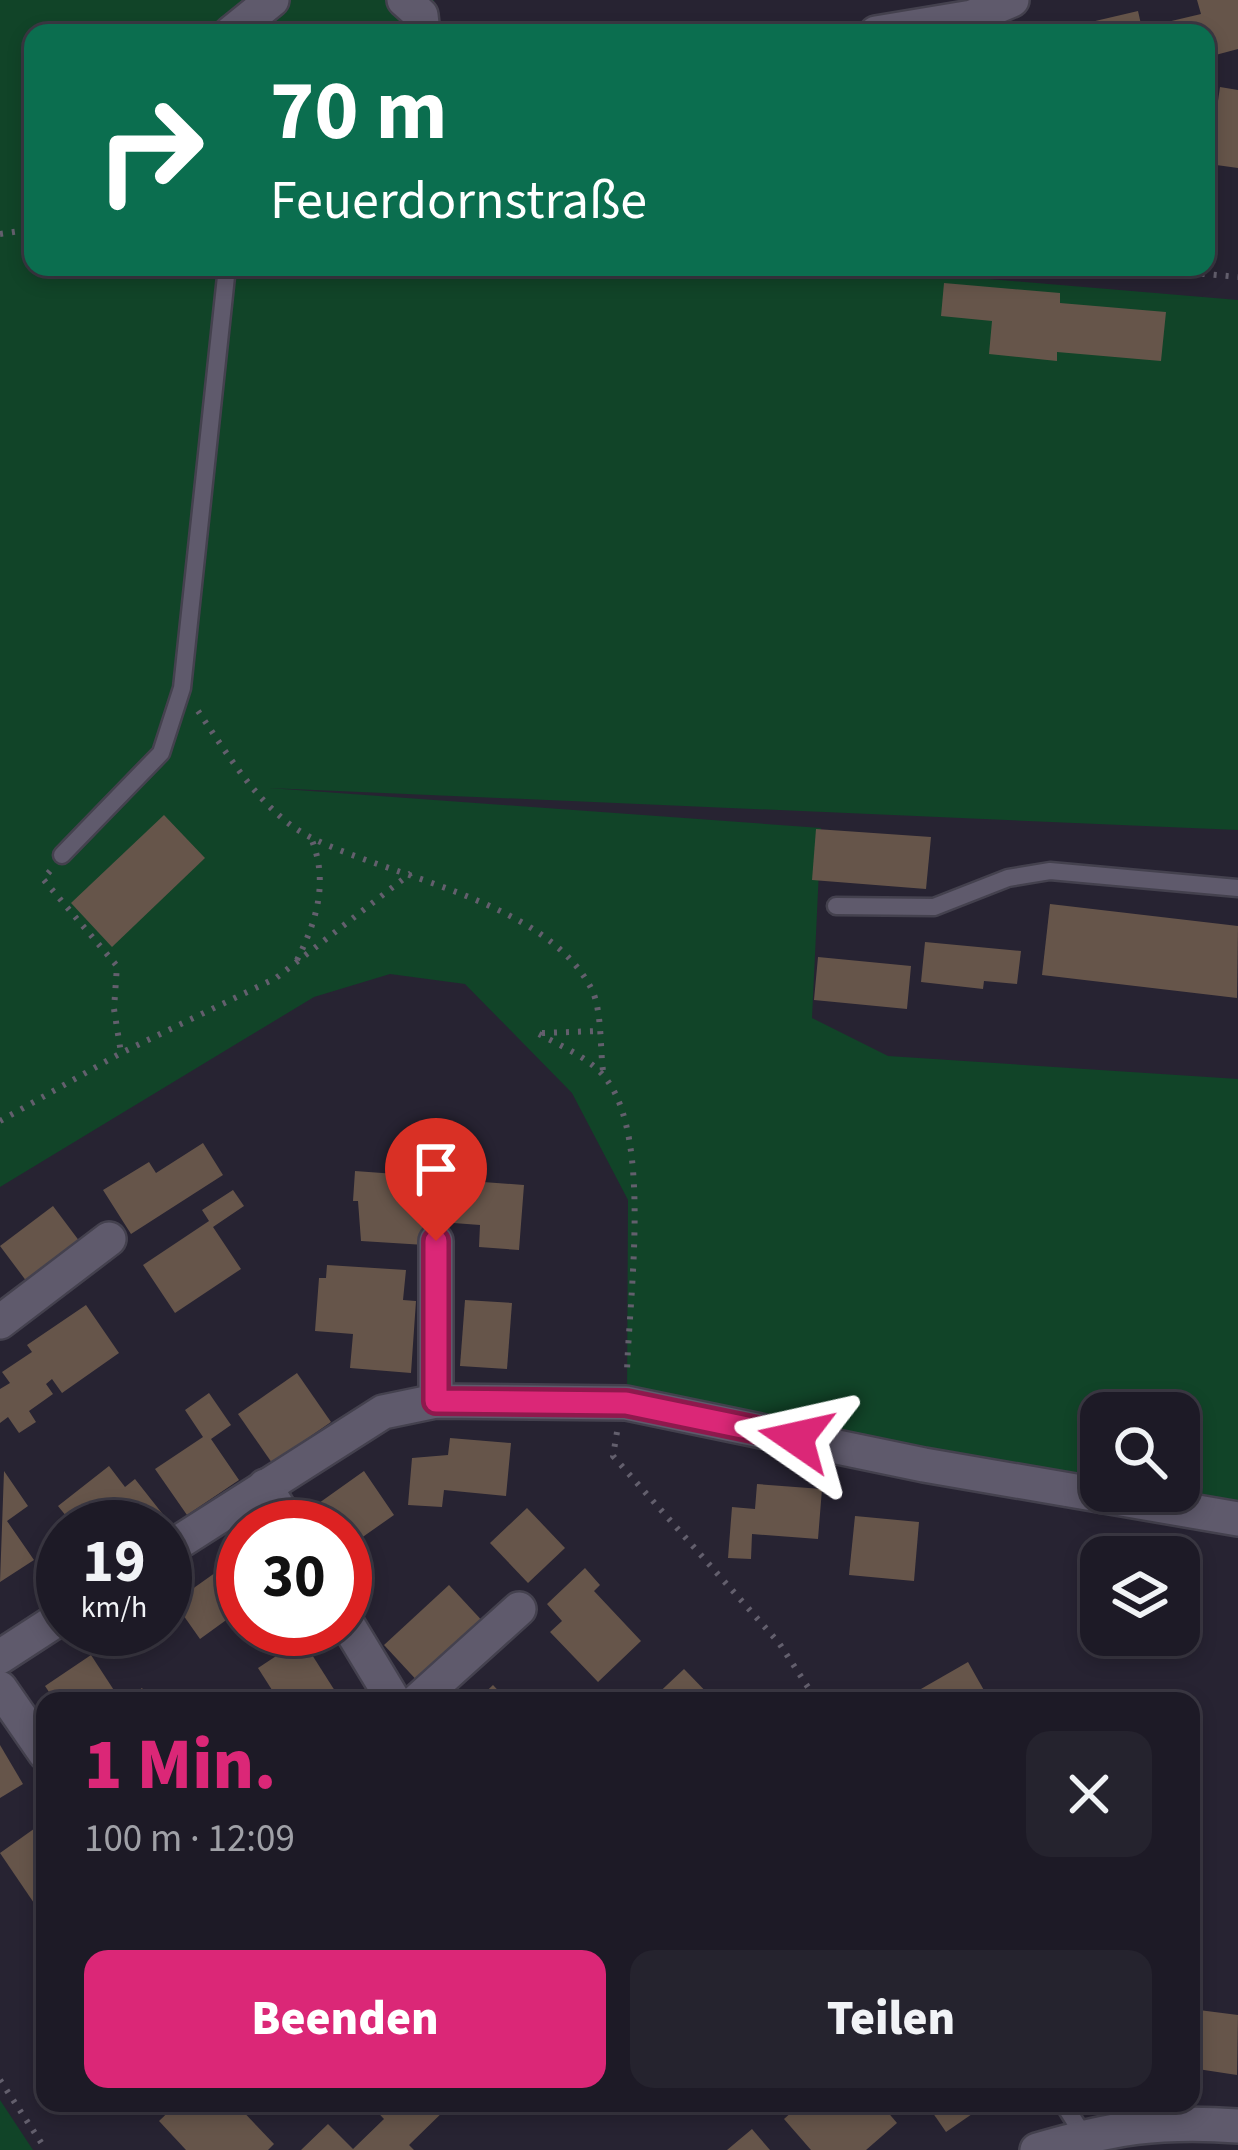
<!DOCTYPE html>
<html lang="de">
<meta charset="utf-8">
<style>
body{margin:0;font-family:"Source Sans 3",sans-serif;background:#25232e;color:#f1f3f6;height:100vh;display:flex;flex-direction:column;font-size:45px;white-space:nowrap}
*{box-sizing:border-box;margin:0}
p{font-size:39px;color:#a0a1a7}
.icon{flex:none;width:66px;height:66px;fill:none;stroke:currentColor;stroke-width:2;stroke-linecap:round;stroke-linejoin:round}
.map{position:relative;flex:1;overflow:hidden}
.side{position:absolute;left:36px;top:1692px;width:1164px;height:420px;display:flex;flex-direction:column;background:#1d1a26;border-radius:24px;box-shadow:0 6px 18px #0003,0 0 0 3px #3b3843}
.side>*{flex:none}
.hud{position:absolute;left:24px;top:24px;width:1191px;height:252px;border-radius:24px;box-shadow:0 6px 18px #0003,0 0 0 3px #3b3843;background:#0b6e4f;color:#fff;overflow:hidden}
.buttons{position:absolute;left:1080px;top:1392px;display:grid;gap:24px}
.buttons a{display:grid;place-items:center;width:120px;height:120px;border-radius:24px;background:#1d1a26;box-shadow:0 6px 18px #0003,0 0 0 3px #3b3843;font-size:60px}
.speed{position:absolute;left:36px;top:1500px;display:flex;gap:24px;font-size:60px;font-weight:700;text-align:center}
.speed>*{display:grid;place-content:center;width:156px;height:156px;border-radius:50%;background:#1d1a26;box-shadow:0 6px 18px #0003,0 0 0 3px #3b3843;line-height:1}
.speed small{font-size:30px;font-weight:400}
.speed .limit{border:18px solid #d22;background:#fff;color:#111}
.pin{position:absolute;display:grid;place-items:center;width:102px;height:102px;color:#fff;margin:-123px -51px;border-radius:50% 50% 50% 0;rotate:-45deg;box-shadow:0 0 12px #0007}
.pin .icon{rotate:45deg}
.me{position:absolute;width:132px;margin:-66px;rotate:281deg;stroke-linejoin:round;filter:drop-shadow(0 0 9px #0008)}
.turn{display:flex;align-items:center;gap:42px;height:252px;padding:0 48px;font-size:54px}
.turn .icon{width:156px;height:156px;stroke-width:2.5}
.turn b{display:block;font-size:84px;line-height:102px}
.round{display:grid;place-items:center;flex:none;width:126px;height:126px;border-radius:24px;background:#25232e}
.summary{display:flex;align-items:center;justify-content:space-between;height:204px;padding:0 48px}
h1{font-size:72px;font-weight:800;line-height:90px;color:#db2777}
.cta{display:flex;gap:24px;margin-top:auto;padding:24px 48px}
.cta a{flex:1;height:138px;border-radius:24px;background:#db2777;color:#fff;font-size:48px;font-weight:800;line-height:138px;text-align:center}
.cta a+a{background:#25232e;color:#f1f3f6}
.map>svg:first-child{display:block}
.green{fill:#114428;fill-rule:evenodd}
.building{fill:#66554a}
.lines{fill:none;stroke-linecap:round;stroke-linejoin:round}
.lane-casing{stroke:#44414e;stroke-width:21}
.street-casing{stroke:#44414e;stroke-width:38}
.path{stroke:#635f6d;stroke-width:6;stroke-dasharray:3 9;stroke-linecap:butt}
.lane{stroke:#5f5a6c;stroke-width:16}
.street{stroke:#5f5a6c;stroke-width:33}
.route-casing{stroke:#8e194d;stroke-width:30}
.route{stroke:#db2777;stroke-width:21}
</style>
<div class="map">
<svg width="1238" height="2150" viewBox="0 0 1238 2150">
<rect width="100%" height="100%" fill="#272332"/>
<g class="green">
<path d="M0 0H434L426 33H33V267H847L1238 300V830L269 788 821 828 812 1018 888 1056 1238 1079V1518L627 1402 628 1200 572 1093 465 984 390 974 314 997 0 1187ZM1101 1413H1179V1491H1101Z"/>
<polygon points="0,2100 33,2150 0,2150"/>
</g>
<g class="building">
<polygon points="1197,0 1238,0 1238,49 1208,57 1206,33 1165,33 1163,23 1201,14"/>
<polygon points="1138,11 1143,33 1094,33 1091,22"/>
<polygon points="1220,87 1238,90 1238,168 1209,164"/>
<polygon points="944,283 1060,293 1060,303 1166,312 1161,361 1057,352 1057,361 989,354 992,321 941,316"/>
<polygon points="164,815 205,858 112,947 71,903"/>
<polygon points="816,829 931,837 926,889 812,880"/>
<polygon points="1050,904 1238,926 1237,998 1042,975"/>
<polygon points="925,942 1021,951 1017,984 984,981 983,989 921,982"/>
<polygon points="818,957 911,966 907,1009 814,1000"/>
<polygon points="203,1143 223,1175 131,1234 103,1190 149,1162 156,1173"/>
<polygon points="424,1170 457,1172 456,1180 524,1185 519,1250 479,1247 480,1225 427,1221 425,1245 361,1241 358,1201 353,1201 355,1171 423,1176"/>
<polygon points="233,1190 244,1206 213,1227 241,1269 175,1313 143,1265 209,1221 202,1210"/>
<polygon points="53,1206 86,1250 33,1290 0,1246"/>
<polygon points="327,1265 406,1270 403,1300 416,1301 411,1373 350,1368 353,1334 315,1331 319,1278 326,1278"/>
<polygon points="465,1300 512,1303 507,1369 460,1366"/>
<polygon points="86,1305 119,1353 62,1393 52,1379 46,1384 53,1394 29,1411 36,1422 19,1433 8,1417 0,1423 0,1389 10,1383 2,1372 32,1352 27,1345"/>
<polygon points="297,1373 331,1422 272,1463 238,1414"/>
<polygon points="209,1393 231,1425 211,1439 239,1480 187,1515 155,1469 203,1437 185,1410"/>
<polygon points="450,1438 511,1443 506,1496 444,1490 442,1507 408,1505 412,1458 448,1455"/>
<polygon points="109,1466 125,1487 135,1479 165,1517 152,1527 75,1527 58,1506"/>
<polygon points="4,1471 28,1506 7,1521 34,1560 0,1582"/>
<polygon points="364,1471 394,1515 347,1548 363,1570 347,1582 345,1527 325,1527 312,1508"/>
<polygon points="757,1484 822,1489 818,1539 752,1534 751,1559 728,1558 732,1507 755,1509"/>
<polygon points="527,1508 565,1548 528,1583 490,1543"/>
<polygon points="855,1516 919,1522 914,1581 849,1575"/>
<polygon points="243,1553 243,1620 234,1626 229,1618 200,1639 174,1602"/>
<polygon points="585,1568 600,1585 594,1591 641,1641 598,1682 550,1632 562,1621 547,1604"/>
<polygon points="449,1585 487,1626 422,1686 384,1645"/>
<polygon points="302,1639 335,1691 318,1701 279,1701 258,1668"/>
<polygon points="91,1655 121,1701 55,1701 45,1686"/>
<polygon points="968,1662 990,1701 900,1701"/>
<polygon points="684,1669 715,1701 650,1701"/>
<polygon points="493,1685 508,1701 476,1701"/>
<polygon points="142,1688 151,1701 123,1701"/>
<polygon points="0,1745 23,1784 0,1798"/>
<polygon points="45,1821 45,1899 36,1906 0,1853"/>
<polygon points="1191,2009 1238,2015 1237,2075 1191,2068"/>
<polygon points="178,2103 235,2103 274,2144 268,2150 186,2150 159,2121"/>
<polygon points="369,2103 452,2103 409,2145 414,2150 301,2150 328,2124 353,2149 384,2119"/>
<polygon points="802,2103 880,2103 897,2123 866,2150 811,2150 784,2119"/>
<polygon points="926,2103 988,2103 946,2132"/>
<polygon points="752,2129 770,2150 727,2150"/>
</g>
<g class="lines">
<g class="lane-casing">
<g id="lane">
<polyline points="62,855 161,753 182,688 227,267"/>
<polyline points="836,906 934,907 1008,878 1050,871 1238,888"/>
<polyline points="1063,2103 1084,2136"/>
</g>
</g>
<g class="street-casing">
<g id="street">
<polyline points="404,0 421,15 423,33"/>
<polyline points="231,33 272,0"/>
<polyline points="876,33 972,17 1012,0"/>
<polyline points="0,1322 109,1239"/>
<polyline points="436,1401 436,1241"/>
<polyline points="265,1486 290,1527"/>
<polyline points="165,1551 383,1412 436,1401 626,1403 924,1465 1238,1519"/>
<polyline points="345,1620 394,1701"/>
<polyline points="0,1657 63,1616"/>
<polyline points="0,1688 45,1753"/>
<polyline points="417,1701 519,1609"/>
<path d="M1037 2150C1111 2128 1161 2120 1238 2126"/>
</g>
</g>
<g class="path">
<polyline points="453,26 474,33"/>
<polyline points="0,234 33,229"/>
<polyline points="1130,267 1238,277"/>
<path d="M198 711C229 756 263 815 314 839 397 879 548 902 592 990 602 1011 600 1048 603 1071"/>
<polyline points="50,871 43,879 117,966 114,1009 121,1053"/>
<path d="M297 960C317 920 329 881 311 838"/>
<polyline points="542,1033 597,1031"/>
<path d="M539 1034C561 1046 592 1059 607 1080 652 1141 629 1297 627 1372"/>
<polyline points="0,1121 121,1053 276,978 411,873"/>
<polyline points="617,1432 613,1456 779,1643 817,1701"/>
<polyline points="0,2080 46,2150"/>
</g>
<use href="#lane" class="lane"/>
<use href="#street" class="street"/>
</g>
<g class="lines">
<g class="route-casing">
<polyline id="route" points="436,1241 436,1401 626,1403 796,1438"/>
</g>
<use href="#route" class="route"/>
</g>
</svg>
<div class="buttons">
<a><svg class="icon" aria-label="search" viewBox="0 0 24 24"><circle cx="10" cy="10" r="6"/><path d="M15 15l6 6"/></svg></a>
<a><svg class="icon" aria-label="layers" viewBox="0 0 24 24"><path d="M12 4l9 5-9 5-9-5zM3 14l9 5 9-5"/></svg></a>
</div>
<div class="speed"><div>19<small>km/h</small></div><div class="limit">30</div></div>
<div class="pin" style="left:436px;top:1241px;background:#d93025"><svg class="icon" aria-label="arrive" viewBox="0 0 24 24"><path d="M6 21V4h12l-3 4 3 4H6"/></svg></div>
<svg class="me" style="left:796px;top:1438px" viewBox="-20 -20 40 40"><path d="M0-17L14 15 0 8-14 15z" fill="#db2777" stroke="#fff" stroke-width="4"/></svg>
<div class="hud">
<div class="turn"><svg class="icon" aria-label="right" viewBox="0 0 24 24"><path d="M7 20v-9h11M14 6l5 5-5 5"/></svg><div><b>70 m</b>Feuerdornstraße</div></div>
</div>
<section class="side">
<div class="summary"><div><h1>1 Min.</h1><p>100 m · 12:09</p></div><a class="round"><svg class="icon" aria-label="close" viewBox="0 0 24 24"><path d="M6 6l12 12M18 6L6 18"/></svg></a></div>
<div class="cta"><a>Beenden</a><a>Teilen</a></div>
</section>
</div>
